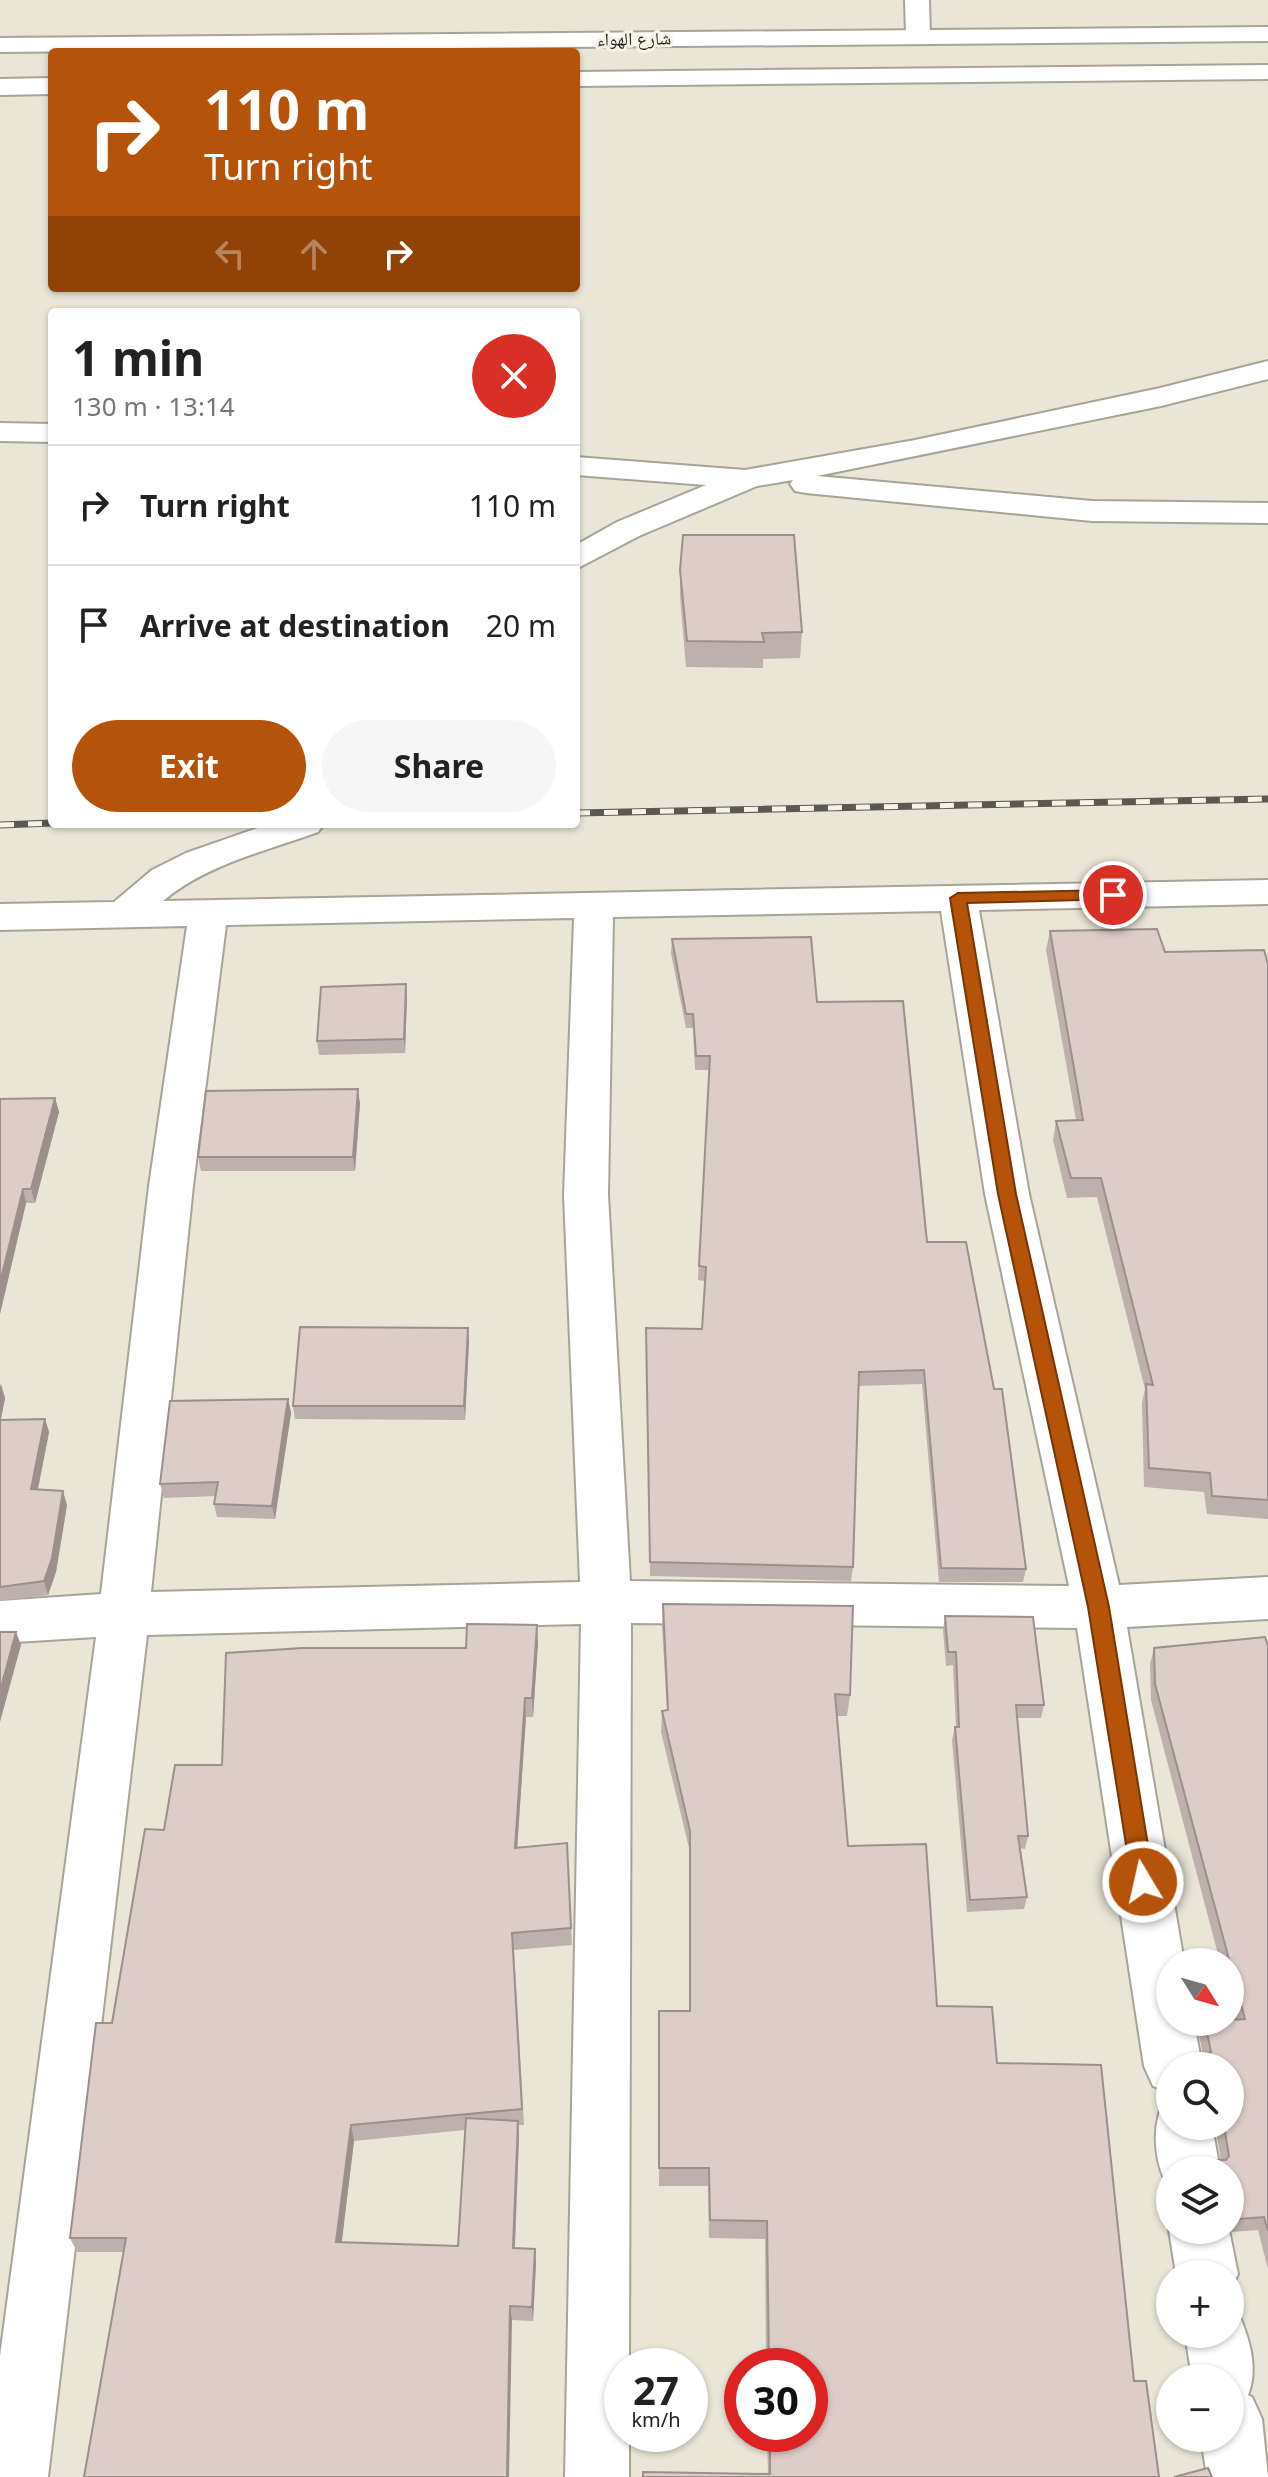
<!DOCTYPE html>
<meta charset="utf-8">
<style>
body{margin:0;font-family:"Noto Sans","Noto Naskh Arabic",sans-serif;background:#f6f6f6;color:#222;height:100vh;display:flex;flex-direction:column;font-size:30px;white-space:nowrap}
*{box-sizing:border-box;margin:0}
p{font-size:26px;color:#767676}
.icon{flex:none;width:44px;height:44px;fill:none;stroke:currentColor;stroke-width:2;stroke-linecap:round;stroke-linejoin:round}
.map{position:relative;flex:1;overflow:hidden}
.drawer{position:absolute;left:48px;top:308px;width:532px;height:520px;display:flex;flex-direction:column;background:#fff;border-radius:8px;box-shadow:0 2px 6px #0004}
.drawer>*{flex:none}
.banner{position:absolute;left:48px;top:48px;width:532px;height:244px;border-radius:8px;box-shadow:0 2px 6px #0004;background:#b45309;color:#fff;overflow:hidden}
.needle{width:52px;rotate:127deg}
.tools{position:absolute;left:1156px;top:1948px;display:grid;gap:16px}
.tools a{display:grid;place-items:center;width:88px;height:88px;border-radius:50%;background:#fff;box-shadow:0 2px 6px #0004;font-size:40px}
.speed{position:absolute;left:604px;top:2348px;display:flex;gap:16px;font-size:40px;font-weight:700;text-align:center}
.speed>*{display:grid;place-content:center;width:104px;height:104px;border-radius:50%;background:#fff;box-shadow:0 2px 6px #0004;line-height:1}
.speed small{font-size:20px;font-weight:400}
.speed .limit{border:12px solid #d22;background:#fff;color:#111}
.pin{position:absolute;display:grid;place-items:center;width:68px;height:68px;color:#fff;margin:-34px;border:4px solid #fff;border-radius:50%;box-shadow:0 2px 8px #0007}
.me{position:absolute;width:88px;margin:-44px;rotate:351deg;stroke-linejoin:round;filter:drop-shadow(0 0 6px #0008)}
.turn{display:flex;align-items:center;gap:28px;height:168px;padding:0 24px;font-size:36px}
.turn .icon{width:104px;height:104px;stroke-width:2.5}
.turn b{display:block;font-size:56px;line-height:68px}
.lanes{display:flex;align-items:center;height:76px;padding:0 24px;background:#0003;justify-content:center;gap:40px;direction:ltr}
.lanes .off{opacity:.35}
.round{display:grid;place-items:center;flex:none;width:84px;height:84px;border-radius:42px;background:#f6f6f6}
.summary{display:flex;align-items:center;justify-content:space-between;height:136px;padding:0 24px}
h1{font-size:48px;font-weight:700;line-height:60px}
.action{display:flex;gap:16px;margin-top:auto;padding:16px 24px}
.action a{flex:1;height:92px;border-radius:48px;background:#b45309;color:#fff;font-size:32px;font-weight:700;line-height:92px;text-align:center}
.action a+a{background:#f6f6f6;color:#222}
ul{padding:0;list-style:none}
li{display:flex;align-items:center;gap:24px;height:120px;padding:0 24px;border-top:2px solid #e0e0e0}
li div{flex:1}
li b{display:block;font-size:30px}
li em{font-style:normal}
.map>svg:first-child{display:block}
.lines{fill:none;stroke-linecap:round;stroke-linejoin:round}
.minor-casing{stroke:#a7a497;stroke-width:4}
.primary-casing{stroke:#a7a497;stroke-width:4}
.minor{fill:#fff;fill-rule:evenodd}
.primary{fill:#fff;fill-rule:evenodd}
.rail-casing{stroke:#5a5851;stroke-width:7}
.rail{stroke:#f6f3e5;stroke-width:5;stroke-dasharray:14;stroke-linecap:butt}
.wall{fill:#beb0ac;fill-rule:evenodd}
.shaded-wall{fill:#9b908c}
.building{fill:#ddcdc8;stroke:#9b908c;stroke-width:2}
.route{fill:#b45309;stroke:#753606;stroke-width:2}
.labels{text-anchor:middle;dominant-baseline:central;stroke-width:6;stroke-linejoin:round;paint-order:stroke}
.far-street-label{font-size:18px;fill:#25241f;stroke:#f6f3e5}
</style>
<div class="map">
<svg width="1268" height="2477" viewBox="0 0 1268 2477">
<rect width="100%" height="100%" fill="#e9e6d8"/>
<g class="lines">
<g class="minor-casing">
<g id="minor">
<polygon points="905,0 929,0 930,35 927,40 918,42 906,35"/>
<polygon points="1268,361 1268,379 1161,406 817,476 1092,501 1268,503 1268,523 1092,521 806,493 795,491 790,484 793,480 757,486 639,536 576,569 576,545 617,522 706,485 576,475 576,457 745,470 915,440 1160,388"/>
<polygon points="0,423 52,424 52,442 0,441"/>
<path d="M269 824H324L318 832C266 851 205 865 163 901L1268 880V904L979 910 1029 1194 1119 1585 1268 1577V1619L1127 1627 1184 1962H1170V2022H1194L1202 2066H1170V2093L1153 2086 1144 2066 1077 1628 631 1623 629 2366H622V2434H629V2477H565L581 1624 147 1635 48 2477H0V2356L96 1637 0 1643V1601L101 1594 149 1186 187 926 0 930V904L114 902 152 870 186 853ZM941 911 985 1194 1069 1586 630 1581 608 1195 613 917ZM574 918 564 1195 580 1582 151 1592 193 1186 226 925Z"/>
<path d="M1170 2102V2126H1212L1220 2170H1170V2191C1155 2165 1151 2133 1162 2105Z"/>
<polygon points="1170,2227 1170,2230 1229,2230 1238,2274 1230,2292 1230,2274 1176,2274 1169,2230"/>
<path d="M1230 2309 1238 2312C1249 2338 1259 2368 1248 2395L1252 2397 1262 2419 1268 2477H1207L1201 2438H1230V2378H1192L1185 2334H1230Z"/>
</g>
</g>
<g class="primary-casing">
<g id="primary">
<polygon points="1268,27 1268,41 0,52 0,38"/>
<polygon points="1268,65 1268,79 576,86 576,72"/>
<polygon points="52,78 52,94 0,95 0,79"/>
</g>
</g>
<use href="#minor" class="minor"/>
<use href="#primary" class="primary"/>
<g class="rail-casing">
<g id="rail">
<polyline points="576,813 1268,799"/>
<polyline points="0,825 52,823"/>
</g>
</g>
<use href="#rail" class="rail"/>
</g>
<g class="wall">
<polygon points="680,570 802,632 800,658 763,659 763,668 686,667 680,596"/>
<polygon points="1050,931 1165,952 1268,964 1268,1519 1207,1514 1204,1492 1144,1487 1142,1403 1145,1389 1097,1197 1067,1198 1053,1140 1056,1121 1076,1120 1046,950"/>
<polygon points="672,939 817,1002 927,1242 1026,1569 1023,1582 939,1582 922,1384 858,1386 853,1567 851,1581 650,1576 646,1328 702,1329 705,1281 698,1280 709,1070 695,1070 693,1028 686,1028 671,953"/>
<polygon points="406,984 407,998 405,1053 319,1055 317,1041"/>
<polygon points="55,1098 59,1112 35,1203 26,1203 0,1314 0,1099"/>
<polygon points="360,1103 355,1171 201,1171 198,1157"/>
<polygon points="468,1328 469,1342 465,1420 295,1419 293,1406"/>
<polygon points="0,1384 5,1398 1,1420 45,1419 49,1432 38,1490 67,1505 56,1572 48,1595 0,1601"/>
<polygon points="288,1399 291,1413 275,1519 217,1517 214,1504 216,1496 164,1498 160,1484"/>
<polygon points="663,1604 850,1695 847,1716 837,1716 848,1846 937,2006 997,2063 1134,2381 768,2474 767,2434 810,2434 810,2366 766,2366 765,2239 709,2238 708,2186 659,2186 659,2011 689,2011 690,1852 661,1732 662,1711 667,1710 662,1626"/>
<polygon points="945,1616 1044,1705 1041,1718 1017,1718 1028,1836 1025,1849 1020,1848 1027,1897 1024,1909 967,1912 952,1740 955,1727 956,1727 953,1665 946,1666 943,1630"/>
<path d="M538 1643 533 1717H526L517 1848 567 1843 572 1945 514 1950 524 2125H518L519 2136 515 2248 535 2249 536 2263 533 2321 512 2320 123 2252H77L70 2238 112 2023 164 1830 222 1765 466 1648ZM465 2130 458 2246 341 2243 354 2141Z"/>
<polygon points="1268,1646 1268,2269 1258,2230 1232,2232 1230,2228 1230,2170 1206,2170 1211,2160 1221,2160 1215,2126 1230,2126 1230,2066 1198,2066 1203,2055 1199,2035 1205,2022 1235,2019 1230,2000 1230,1962 1220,1962 1151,1700 1150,1664 1154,1648"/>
</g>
<g class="shaded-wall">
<polygon points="406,984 407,998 405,1053 404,1039"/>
<polygon points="358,1089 360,1103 355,1171 353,1157"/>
<polygon points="55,1098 59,1112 35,1203 31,1189"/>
<polygon points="23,1189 26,1203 0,1314 0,1283"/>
<polygon points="468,1328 469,1342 465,1420 464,1406"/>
<polygon points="1,1384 5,1398 0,1423 0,1388"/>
<polygon points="288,1399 291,1413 275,1519 272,1506"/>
<polygon points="45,1419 49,1432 35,1503 31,1489"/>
<polygon points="63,1491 67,1505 56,1572 48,1595 44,1581"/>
<polygon points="537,1625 538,1643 533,1717 532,1698"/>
<polygon points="16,1632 21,1645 0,1722 0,1691"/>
<polygon points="525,1698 526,1717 516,1865 515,1848"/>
<polygon points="518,2121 519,2136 514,2263 513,2248"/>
<polygon points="351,2125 354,2141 340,2257 336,2242"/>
<polygon points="535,2249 536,2263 533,2321 532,2307"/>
<polygon points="510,2306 512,2320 509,2477 507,2477"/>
</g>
<g class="building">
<polygon points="683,535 794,535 802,632 762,633 764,642 687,641 680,570"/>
<polygon points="1157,929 1165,952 1264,950 1268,964 1268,1500 1212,1496 1210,1473 1149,1468 1146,1384 1153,1385 1101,1178 1071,1178 1056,1121 1083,1120 1050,931"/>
<polygon points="811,937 817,1002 903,1001 927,1242 966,1242 994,1389 1002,1389 1026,1569 941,1568 924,1370 859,1372 853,1567 650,1562 646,1328 702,1329 706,1267 699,1266 710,1056 696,1056 693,1014 686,1014 672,939"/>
<polygon points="406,984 404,1039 317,1041 321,987"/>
<polygon points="358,1089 353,1157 198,1157 206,1091"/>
<polygon points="55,1098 31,1189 23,1189 0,1283 0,1099"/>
<polygon points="300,1327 468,1328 464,1406 293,1406"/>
<polygon points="288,1399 272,1506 214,1504 218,1482 160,1484 170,1401"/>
<polygon points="45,1419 31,1489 63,1491 52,1558 44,1581 0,1587 0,1420"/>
<polygon points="663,1604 853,1606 850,1695 835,1694 848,1846 926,1844 937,2006 992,2007 997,2063 1101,2065 1134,2381 1146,2381 1159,2477 643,2477 643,2472 770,2474 770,2434 810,2434 810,2366 769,2366 767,2221 710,2220 709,2168 659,2168 659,2011 690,2011 690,1831 662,1711 668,1710"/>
<polygon points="945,1616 1033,1617 1044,1705 1016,1705 1028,1836 1018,1836 1027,1897 970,1900 955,1727 959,1727 956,1652 948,1652"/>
<polygon points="467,1624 537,1625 532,1698 525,1698 515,1848 567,1843 571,1928 512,1933 522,2109 351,2125 336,2242 458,2246 466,2118 518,2121 513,2248 535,2249 532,2307 510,2306 507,2477 84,2477 126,2238 70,2238 96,2023 112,2023 145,1829 164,1830 175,1765 222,1765 226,1653 302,1648 466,1648"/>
<polygon points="0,1632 16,1632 0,1691"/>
<polygon points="1265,1637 1268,1646 1268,2231 1264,2217 1239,2219 1235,2214 1230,2214 1230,2170 1213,2170 1211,2160 1226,2160 1229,2156 1224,2126 1230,2126 1230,2066 1205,2066 1203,2055 1211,2052 1205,2022 1230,2022 1230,2020 1245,2019 1155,1684 1154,1648"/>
<polygon points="1208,2468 1212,2477 1174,2477"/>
</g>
<polygon class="route" points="1113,890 1119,891 1119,899 967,903 1016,1194 1109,1607 1154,1882 1151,1890 1143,1893 1135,1890 1132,1882 1088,1607 998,1194 950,898 958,893"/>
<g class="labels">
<g class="far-street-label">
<text transform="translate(634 38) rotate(-1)">شارع الهواء</text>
</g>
</g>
</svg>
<div class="tools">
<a><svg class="needle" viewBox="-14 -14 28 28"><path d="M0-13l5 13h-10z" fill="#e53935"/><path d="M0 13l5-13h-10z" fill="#767676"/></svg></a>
<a><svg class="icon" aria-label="search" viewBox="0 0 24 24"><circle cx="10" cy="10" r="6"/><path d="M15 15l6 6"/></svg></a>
<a><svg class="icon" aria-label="layers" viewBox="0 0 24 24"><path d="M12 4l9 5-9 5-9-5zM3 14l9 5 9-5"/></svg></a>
<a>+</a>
<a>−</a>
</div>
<div class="speed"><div>27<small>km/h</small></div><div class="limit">30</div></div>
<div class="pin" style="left:1113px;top:895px;background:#d93025"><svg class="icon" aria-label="arrive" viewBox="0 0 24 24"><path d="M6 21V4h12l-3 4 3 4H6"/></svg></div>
<svg class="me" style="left:1143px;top:1882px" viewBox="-20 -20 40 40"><circle r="17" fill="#b45309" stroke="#fff" stroke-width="3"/><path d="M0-11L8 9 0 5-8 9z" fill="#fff"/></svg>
<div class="banner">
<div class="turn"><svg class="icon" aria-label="right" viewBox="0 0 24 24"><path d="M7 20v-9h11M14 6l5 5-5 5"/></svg><div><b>110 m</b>Turn right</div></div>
<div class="lanes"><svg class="icon off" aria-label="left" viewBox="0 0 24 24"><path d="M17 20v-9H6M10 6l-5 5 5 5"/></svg><svg class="icon off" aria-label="ahead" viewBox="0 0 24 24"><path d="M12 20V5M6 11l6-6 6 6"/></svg><svg class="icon" aria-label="right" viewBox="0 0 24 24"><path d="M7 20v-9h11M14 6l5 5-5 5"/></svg></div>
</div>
<section class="drawer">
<div class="summary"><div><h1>1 min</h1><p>130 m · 13:14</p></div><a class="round" style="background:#d93025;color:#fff"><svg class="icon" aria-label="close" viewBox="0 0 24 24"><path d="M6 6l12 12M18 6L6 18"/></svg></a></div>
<ul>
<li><svg class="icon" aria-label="right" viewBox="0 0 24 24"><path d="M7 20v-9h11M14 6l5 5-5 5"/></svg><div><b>Turn right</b></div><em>110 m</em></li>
<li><svg class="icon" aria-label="arrive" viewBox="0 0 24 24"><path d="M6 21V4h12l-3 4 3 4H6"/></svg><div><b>Arrive at destination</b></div><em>20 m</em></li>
</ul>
<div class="action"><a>Exit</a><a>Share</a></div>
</section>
</div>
